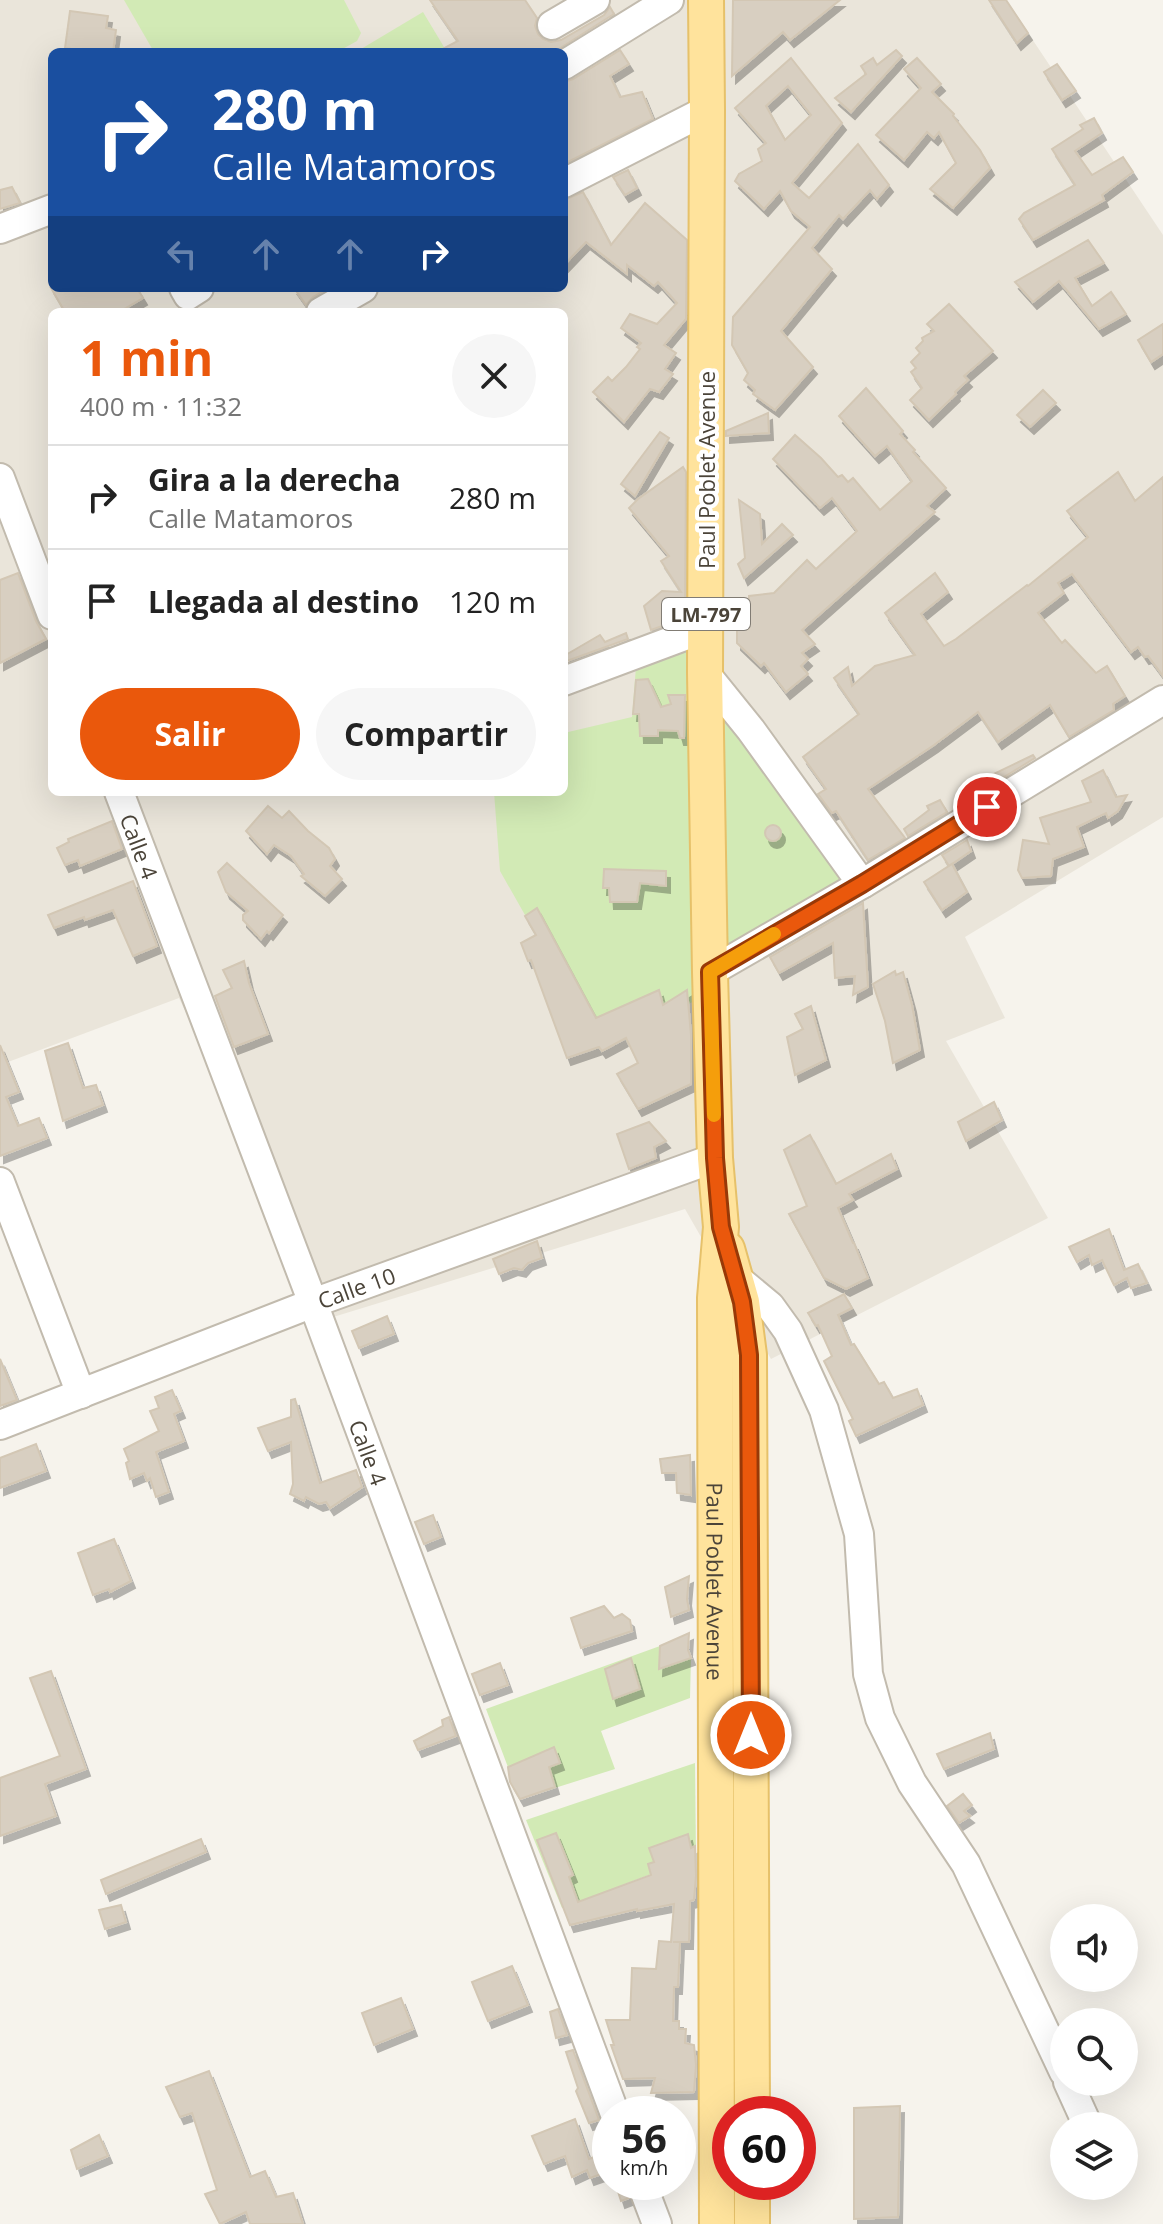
<!DOCTYPE html>
<html lang="es">
<meta charset="utf-8">
<style>
body{margin:0;font-family:"Open Sans",sans-serif;background:#f6f6f6;color:#222;height:100vh;display:flex;flex-direction:column;font-size:30px;white-space:nowrap}
*{box-sizing:border-box;margin:0}
p{font-size:26px;color:#767676}
.icon{flex:none;width:44px;height:44px;fill:none;stroke:currentColor;stroke-width:2;stroke-linecap:round;stroke-linejoin:round}
.map{position:relative;flex:1;overflow:hidden}
.details{position:absolute;left:48px;top:308px;width:520px;height:488px;display:flex;flex-direction:column;background:#fff;border-radius:12px;box-shadow:0 8px 32px #0002}
.details>*{flex:none}
.guide{position:absolute;left:48px;top:48px;width:520px;height:244px;border-radius:12px;box-shadow:0 8px 32px #0002;background:#1a4fa0;color:#fff;overflow:hidden}
.fabs{position:absolute;left:1050px;top:1904px;display:grid;gap:16px}
.fabs a{display:grid;place-items:center;width:88px;height:88px;border-radius:50%;background:#fff;box-shadow:0 8px 32px #0002;font-size:40px}
.speed{position:absolute;left:592px;top:2096px;display:flex;gap:16px;font-size:40px;font-weight:700;text-align:center}
.speed>*{display:grid;place-content:center;width:104px;height:104px;border-radius:50%;background:#fff;box-shadow:0 8px 32px #0002;line-height:1}
.speed small{font-size:20px;font-weight:400}
.speed .limit{border:12px solid #d22;background:#fff;color:#111}
.pin{position:absolute;display:grid;place-items:center;width:68px;height:68px;color:#fff;margin:-34px;border:4px solid #fff;border-radius:50%;box-shadow:0 2px 8px #0007}
.me{position:absolute;width:88px;margin:-44px;rotate:0deg;stroke-linejoin:round;filter:drop-shadow(0 0 6px #0008)}
.turn{display:flex;align-items:center;gap:28px;height:168px;padding:0 32px;font-size:36px}
.turn .icon{width:104px;height:104px;stroke-width:2.5}
.turn b{display:block;font-size:56px;line-height:68px}
.lanes{display:flex;align-items:center;height:76px;padding:0 32px;background:#0003;justify-content:center;gap:40px;direction:ltr}
.lanes .off{opacity:.35}
.round{display:grid;place-items:center;flex:none;width:84px;height:84px;border-radius:42px;background:#f6f6f6}
.overview{display:flex;align-items:center;justify-content:space-between;height:136px;padding:0 32px}
h1{font-size:48px;font-weight:700;line-height:60px;color:#ea580c}
.action{display:flex;gap:16px;margin-top:auto;padding:16px 32px}
.action a{flex:1;height:92px;border-radius:48px;background:#ea580c;color:#fff;font-size:32px;font-weight:700;line-height:92px;text-align:center}
.action a+a{background:#f6f6f6;color:#222}
ul{padding:0;list-style:none}
li{display:flex;align-items:center;gap:24px;height:104px;padding:0 32px;border-top:2px solid #e0e0e0}
li div{flex:1}
li b{display:block;font-size:30px}
li em{font-style:normal}
.map>svg:first-child{display:block}
.residential{fill:#eae5da;fill-rule:evenodd}
.green{fill:#d2eab5}
.building{fill:#d8cfc1;stroke:#d3c7b4;stroke-width:2;fill-rule:evenodd;filter:url(#shadow)}
.lines{fill:none;stroke-linecap:round;stroke-linejoin:round}
.minor-casing{stroke:#c2bbae;stroke-width:32}
.major-casing{stroke:#e6c16a;stroke-width:38}
.minor{stroke:#fff;stroke-width:28}
.major{stroke:#ffe39c;stroke-width:34}
.route-casing{stroke:#983908;stroke-width:20}
.route{stroke:#ea580c;stroke-width:14}
.slow{stroke:#f59e0b;stroke-width:14}
.labels{text-anchor:middle;dominant-baseline:central;stroke-width:8;stroke-linejoin:round;paint-order:stroke}
.shield{fill:#fff;stroke:#817c74;stroke-width:2}
.shield-label{font-size:20px;font-weight:bold;fill:#4b4439}
.street-label{font-size:22px;fill:#4b4439;stroke:#fff}
</style>
<div class="map">
<svg width="1163" height="2224" viewBox="0 0 1163 2224">
<defs>
<filter id="shadow"><feDropShadow dx="4" dy="7" stdDeviation="0" flood-color="#0004"/></filter>
</defs>
<rect width="100%" height="100%" fill="#f6f3ec"/>
<path class="residential" d="M0 0H1006L1163 235V817L965 937 1005 1018 946 1041 1048 1218 771 1359 685 1209 330 1318 179 998 0 1065ZM52 52H564V288H52ZM52 312H564V792H52Z"/>
<g class="green">
<polygon points="124,0 344,0 361,33 357,41 337,52 154,52"/>
<polygon points="423,12 447,52 356,52"/>
<polygon points="696,647 696,1000 602,1051 500,871 494,792 564,792 564,733 632,717 636,667"/>
<polygon points="716,702 854,885 716,961"/>
<polygon points="660,1646 659,1669 691,1658 690,1698 601,1731 615,1769 520,1799 486,1709"/>
<polygon points="695,1763 696,1857 562,1908 526,1820"/>
</g>
<g class="building">
<polygon points="430,0 525,0 537,18 535,26 538,34 543,39 551,42 561,40 604,15 610,7 614,14 554,52 437,52 458,41"/>
<polygon points="733,0 840,0 790,40 783,32 732,76"/>
<polygon points="989,0 1006,0 1028,33 1017,43"/>
<polygon points="70,11 108,16 106,28 116,30 113,52 91,52 65,48"/>
<polygon points="620,50 629,64 610,76 620,97 642,92 653,119 564,164 564,82 573,79"/>
<polygon points="896,50 902,56 851,112 835,98 866,74 861,66 873,58 877,65"/>
<path d="M791 58 842 123 792 183 809 198 858 144 889 185 877 199 870 190 843 219 839 215 812 248 832 269 781 331 813 367 775 410 753 394 755 390 744 380 748 373 732 345 733 317 810 227 791 211 780 191 764 209 735 181 739 174 762 161 758 149 766 143 735 108ZM788 86 811 115 785 140 766 106Z"/>
<polygon points="917,58 941,84 932,92 954,114 953,116 980,150 990,168 953,208 930,189 956,163 939,132 934,138 927,132 904,160 876,135 921,88 904,69"/>
<polygon points="1057,64 1076,91 1062,100 1044,72"/>
<polygon points="1094,118 1102,133 1075,151 1092,175 1123,157 1133,172 1102,195 1104,200 1033,240 1019,219 1024,213 1075,185 1052,149 1083,129 1080,125"/>
<polygon points="628,170 637,188 625,195 613,177"/>
<polygon points="12,187 20,203 0,209 0,190"/>
<polygon points="583,192 611,245 645,203 687,240 686,319 664,345 676,353 665,369 673,374 659,392 650,389 624,422 593,392 608,377 612,381 626,367 640,349 637,347 641,343 621,328 630,314 657,324 677,303 658,282 654,286 627,265 627,274 586,242 564,265 564,200"/>
<polygon points="1088,240 1104,263 1075,278 1092,306 1111,292 1126,314 1099,329 1059,281 1033,302 1015,282"/>
<polygon points="51,288 137,288 143,298 119,312 65,312"/>
<polygon points="294,288 329,288 313,297 306,305"/>
<polygon points="949,304 993,351 964,376 968,380 955,392 956,394 929,420 910,400 922,388 911,372 916,368 911,362 920,353 916,348 923,341 922,338 934,331 927,324"/>
<polygon points="1163,324 1163,354 1151,362 1138,340"/>
<polygon points="866,388 903,431 900,434 915,450 913,452 946,488 927,506 935,512 802,630 815,644 802,653 808,659 801,666 808,674 786,692 764,663 761,666 737,643 737,625 747,622 749,596 774,593 807,560 816,569 857,531 832,498 820,508 773,459 795,435 821,458 838,477 842,475 848,482 853,478 880,510 912,481 887,446 875,456 839,416"/>
<polygon points="1043,390 1056,403 1030,427 1017,415"/>
<polygon points="768,413 769,433 726,436 726,431"/>
<polygon points="660,432 669,438 635,496 621,484"/>
<polygon points="683,467 686,472 685,618 651,630 644,606 662,591 681,592 661,561 669,556 629,508 638,499"/>
<polygon points="1118,472 1135,501 1163,477 1163,676 1148,656 1145,657 1138,647 1131,652 1072,574 1058,583 1064,593 1038,613 1062,643 1065,640 1096,673 1107,666 1125,696 1113,704 1114,710 1069,737 1050,705 998,742 978,712 934,745 868,789 905,838 868,860 836,811 832,813 818,794 826,789 803,757 859,714 834,678 848,667 852,686 875,666 915,655 885,613 935,573 948,592 921,614 944,646 956,639 1027,585 1028,586 1088,537 1067,511"/>
<polygon points="739,500 760,514 762,544 782,524 793,535 744,578 738,564 745,558"/>
<polygon points="18,573 36,621 46,639 0,663 0,580"/>
<polygon points="626,633 628,639 564,662 564,656 600,635 605,642"/>
<polygon points="648,679 661,707 671,704 668,695 685,695 684,738 680,738 678,731 658,730 658,736 640,736 639,714 633,714 636,680"/>
<polygon points="1033,755 1035,758 980,792 975,783"/>
<polygon points="1103,770 1116,797 1127,795 1118,811 1108,818 1106,813 1077,827 1084,847 1053,859 1051,876 1022,878 1018,870 1023,840 1049,844 1040,818 1091,802 1082,781"/>
<polygon points="940,800 947,812 908,836 904,829 929,810 927,806"/>
<polygon points="268,806 282,818 289,811 308,831 329,848 335,859 330,866 342,879 325,896 301,876 304,874 291,856 274,845 267,854 246,831"/>
<polygon points="112,821 122,849 80,866 78,860 65,865 57,848 69,842 68,839"/>
<circle cx="773" cy="833" r="8"/>
<polygon points="967,840 971,851 949,866 942,855"/>
<polygon points="227,863 283,915 269,933 267,931 261,939 243,920 243,915 248,911 226,892 218,872"/>
<polygon points="952,864 967,892 942,910 924,882"/>
<polygon points="604,869 666,871 666,886 640,883 637,902 610,902 609,888 603,888"/>
<polygon points="133,881 157,946 133,956 113,910 85,920 84,917 54,928 48,915"/>
<polygon points="863,903 868,987 853,995 855,976 835,978 833,943 779,973 770,957"/>
<polygon points="537,908 596,1018 659,990 663,1005 687,990 691,1035 691,1084 638,1109 617,1074 638,1063 626,1038 602,1051 599,1047 567,1058 531,960 528,961 521,943 536,935 525,916"/>
<polygon points="244,961 249,983 268,1034 234,1047 215,996 232,988 223,970"/>
<polygon points="895,971 896,975 903,972 912,1005 920,1050 893,1063 885,1021 873,984"/>
<polygon points="811,1006 826,1060 795,1075 787,1037 803,1029 795,1014"/>
<polygon points="68,1043 83,1088 96,1085 103,1105 63,1121 45,1051"/>
<polygon points="0,1045 19,1092 6,1097 18,1126 39,1118 47,1138 0,1156"/>
<polygon points="994,1102 1002,1120 966,1141 958,1122"/>
<polygon points="649,1122 666,1141 654,1147 656,1158 629,1169 617,1134"/>
<polygon points="810,1135 836,1184 891,1154 897,1169 849,1194 853,1200 838,1208 853,1243 854,1243 868,1278 846,1289 824,1278 789,1214 807,1206 784,1150"/>
<polygon points="1109,1229 1124,1270 1138,1264 1147,1283 1131,1288 1127,1278 1114,1285 1102,1260 1092,1265 1089,1255 1077,1262 1069,1247"/>
<polygon points="537,1241 542,1258 528,1263 522,1270 514,1268 499,1274 493,1259"/>
<polygon points="844,1294 852,1308 838,1315 851,1345 854,1344 879,1384 884,1382 893,1398 917,1389 923,1405 856,1436 849,1421 853,1419 824,1361 832,1356 818,1325 816,1326 808,1313"/>
<polygon points="387,1316 394,1334 359,1348 352,1331"/>
<polygon points="0,1359 17,1400 0,1406"/>
<polygon points="172,1390 181,1411 174,1414 184,1441 156,1452 169,1492 156,1497 150,1478 147,1481 144,1473 130,1479 126,1463 129,1461 124,1449 159,1431 150,1411 159,1408 155,1397"/>
<polygon points="295,1399 320,1483 356,1470 362,1487 330,1508 326,1502 319,1504 306,1497 304,1501 290,1494 293,1484 291,1442 268,1451 258,1428 291,1417 291,1400"/>
<polygon points="36,1444 46,1471 0,1488 0,1458"/>
<polygon points="690,1455 691,1495 677,1493 676,1473 662,1473 660,1459"/>
<polygon points="433,1515 441,1537 424,1544 415,1522"/>
<polygon points="114,1539 131,1581 110,1592 109,1589 93,1595 78,1553"/>
<polygon points="689,1576 687,1599 689,1610 671,1617 665,1587"/>
<polygon points="604,1606 614,1618 622,1614 630,1620 632,1631 581,1648 571,1618"/>
<polygon points="689,1633 688,1650 691,1658 659,1669 660,1646"/>
<polygon points="631,1658 640,1689 613,1699 605,1669"/>
<polygon points="500,1663 508,1685 480,1695 472,1674"/>
<polygon points="51,1671 86,1769 45,1784 56,1816 0,1836 0,1778 60,1756 30,1678"/>
<polygon points="449,1717 456,1736 418,1750 414,1741 443,1726 442,1720"/>
<polygon points="990,1733 994,1749 944,1769 937,1754"/>
<polygon points="554,1747 560,1763 549,1767 555,1787 520,1799 510,1782 508,1767"/>
<polygon points="963,1794 972,1805 964,1811 970,1816 959,1823 947,1806"/>
<polygon points="556,1833 573,1875 569,1877 578,1902 651,1875 648,1864 654,1862 649,1848 688,1834 691,1848 695,1846 696,1876 694,1900 690,1901 689,1942 673,1942 680,1942 678,1987 674,1987 673,2021 679,2021 679,2029 686,2029 685,2043 694,2045 696,2065 694,2092 651,2093 655,2078 623,2079 611,2045 614,2045 606,2020 630,2020 632,1968 656,1969 659,1941 671,1942 674,1904 637,1911 637,1909 570,1925 537,1840"/>
<polygon points="201,1839 206,1852 106,1894 101,1880"/>
<polygon points="121,1905 126,1922 105,1929 99,1910"/>
<polygon points="512,1966 528,2005 488,2021 472,1982"/>
<polygon points="401,1998 413,2029 374,2045 362,2013"/>
<polygon points="558,2009 567,2035 556,2038 550,2012"/>
<polygon points="573,2050 599,2120 589,2123 576,2091 578,2088 566,2052"/>
<polygon points="209,2071 250,2177 265,2171 276,2197 293,2193 303,2224 250,2224 246,2212 220,2224 205,2194 217,2190 192,2113 180,2117 166,2087"/>
<polygon points="900,2106 898,2217 854,2219 854,2108"/>
<polygon points="575,2119 589,2159 610,2151 610,2171 590,2178 587,2170 572,2177 565,2156 544,2164 532,2136"/>
<polygon points="99,2135 108,2156 77,2169 71,2150"/>
<polygon points="615,2182 624,2182 629,2198 621,2201"/>
</g>
<g class="lines">
<g class="minor-casing">
<g id="minor">
<polyline points="552,25 595,0"/>
<polyline points="564,65 669,0"/>
<polyline points="564,183 707,110"/>
<polyline points="0,229 52,209"/>
<polyline points="184,288 188,295 199,288"/>
<polyline points="321,312 363,288"/>
<polyline points="0,478 52,615"/>
<polyline points="705,673 751,730 862,884"/>
<polyline points="564,681 706,628"/>
<path id="s1" d="M119 792 313 1303 615 2114"/>
<polyline points="710,972 862,884 1163,700"/>
<polyline points="0,1182 81,1394"/>
<polyline points="735,1277 770,1306 788,1331 824,1410 859,1534 868,1674 880,1718 912,1783 966,1864 1064,2072"/>
<path id="s2" d="M0 1425 313 1303 715 1158"/>
<polyline points="1068,2082 1088,2126"/>
<polyline points="641,2182 657,2224"/>
</g>
</g>
<g class="major-casing">
<g id="major">
<path id="s3" d="M706 0 707 110 705 673 710 972 715 1158 721 1227 715 1298 717 2224"/>
<polyline points="727,1249 742,1302 749,1355 752,2114"/>
<polyline points="752,2182 752,2224"/>
</g>
</g>
<use href="#minor" class="minor"/>
<use href="#major" class="major"/>
</g>
<g class="lines">
<g class="route-casing">
<polyline id="route" points="751,1735 749,1355 742,1302 721,1227 715,1158 710,972 862,884 987,807"/>
</g>
<use href="#route" class="route"/>
<polyline class="slow" points="714,1115 710,972 774,934"/>
</g>
<g class="labels">
<rect class="shield" x="662" y="598" width="88" height="32" rx="6"/>
<g class="shield-label">
<text x="706" y="614">LM-797</text>
</g>
<g class="street-label">
<text transform="translate(706 470) rotate(-90)">Paul Poblet Avenue</text>
<text stroke="none"><textPath href="#s1" startOffset="58">Calle 4</textPath></text>
<text stroke="none"><textPath href="#s2" startOffset="382">Calle 10</textPath></text>
<text stroke="none"><textPath href="#s1" startOffset="706">Calle 4</textPath></text>
<text stroke="none"><textPath href="#s3" startOffset="1582">Paul Poblet Avenue</textPath></text>
</g>
</g>
</svg>
<div class="fabs">
<a><svg class="icon" aria-label="sound" viewBox="0 0 24 24"><path d="M4 9h4l5-4v14l-5-4H4zM17 9q2 3 0 6"/></svg></a>
<a><svg class="icon" aria-label="search" viewBox="0 0 24 24"><circle cx="10" cy="10" r="6"/><path d="M15 15l6 6"/></svg></a>
<a><svg class="icon" aria-label="layers" viewBox="0 0 24 24"><path d="M12 4l9 5-9 5-9-5zM3 14l9 5 9-5"/></svg></a>
</div>
<div class="speed"><div>56<small>km/h</small></div><div class="limit">60</div></div>
<div class="pin" style="left:987px;top:807px;background:#d93025"><svg class="icon" aria-label="arrive" viewBox="0 0 24 24"><path d="M6 21V4h12l-3 4 3 4H6"/></svg></div>
<svg class="me" style="left:751px;top:1735px" viewBox="-20 -20 40 40"><circle r="17" fill="#ea580c" stroke="#fff" stroke-width="3"/><path d="M0-11L8 9 0 5-8 9z" fill="#fff"/></svg>
<div class="guide">
<div class="turn"><svg class="icon" aria-label="right" viewBox="0 0 24 24"><path d="M7 20v-9h11M14 6l5 5-5 5"/></svg><div><b>280 m</b>Calle Matamoros</div></div>
<div class="lanes"><svg class="icon off" aria-label="left" viewBox="0 0 24 24"><path d="M17 20v-9H6M10 6l-5 5 5 5"/></svg><svg class="icon off" aria-label="ahead" viewBox="0 0 24 24"><path d="M12 20V5M6 11l6-6 6 6"/></svg><svg class="icon off" aria-label="ahead" viewBox="0 0 24 24"><path d="M12 20V5M6 11l6-6 6 6"/></svg><svg class="icon" aria-label="right" viewBox="0 0 24 24"><path d="M7 20v-9h11M14 6l5 5-5 5"/></svg></div>
</div>
<section class="details">
<div class="overview"><div><h1>1 min</h1><p>400 m · 11:32</p></div><a class="round"><svg class="icon" aria-label="close" viewBox="0 0 24 24"><path d="M6 6l12 12M18 6L6 18"/></svg></a></div>
<ul>
<li><svg class="icon" aria-label="right" viewBox="0 0 24 24"><path d="M7 20v-9h11M14 6l5 5-5 5"/></svg><div><b>Gira a la derecha</b><p>Calle Matamoros</p></div><em>280 m</em></li>
<li><svg class="icon" aria-label="arrive" viewBox="0 0 24 24"><path d="M6 21V4h12l-3 4 3 4H6"/></svg><div><b>Llegada al destino</b></div><em>120 m</em></li>
</ul>
<div class="action"><a>Salir</a><a>Compartir</a></div>
</section>
</div>
